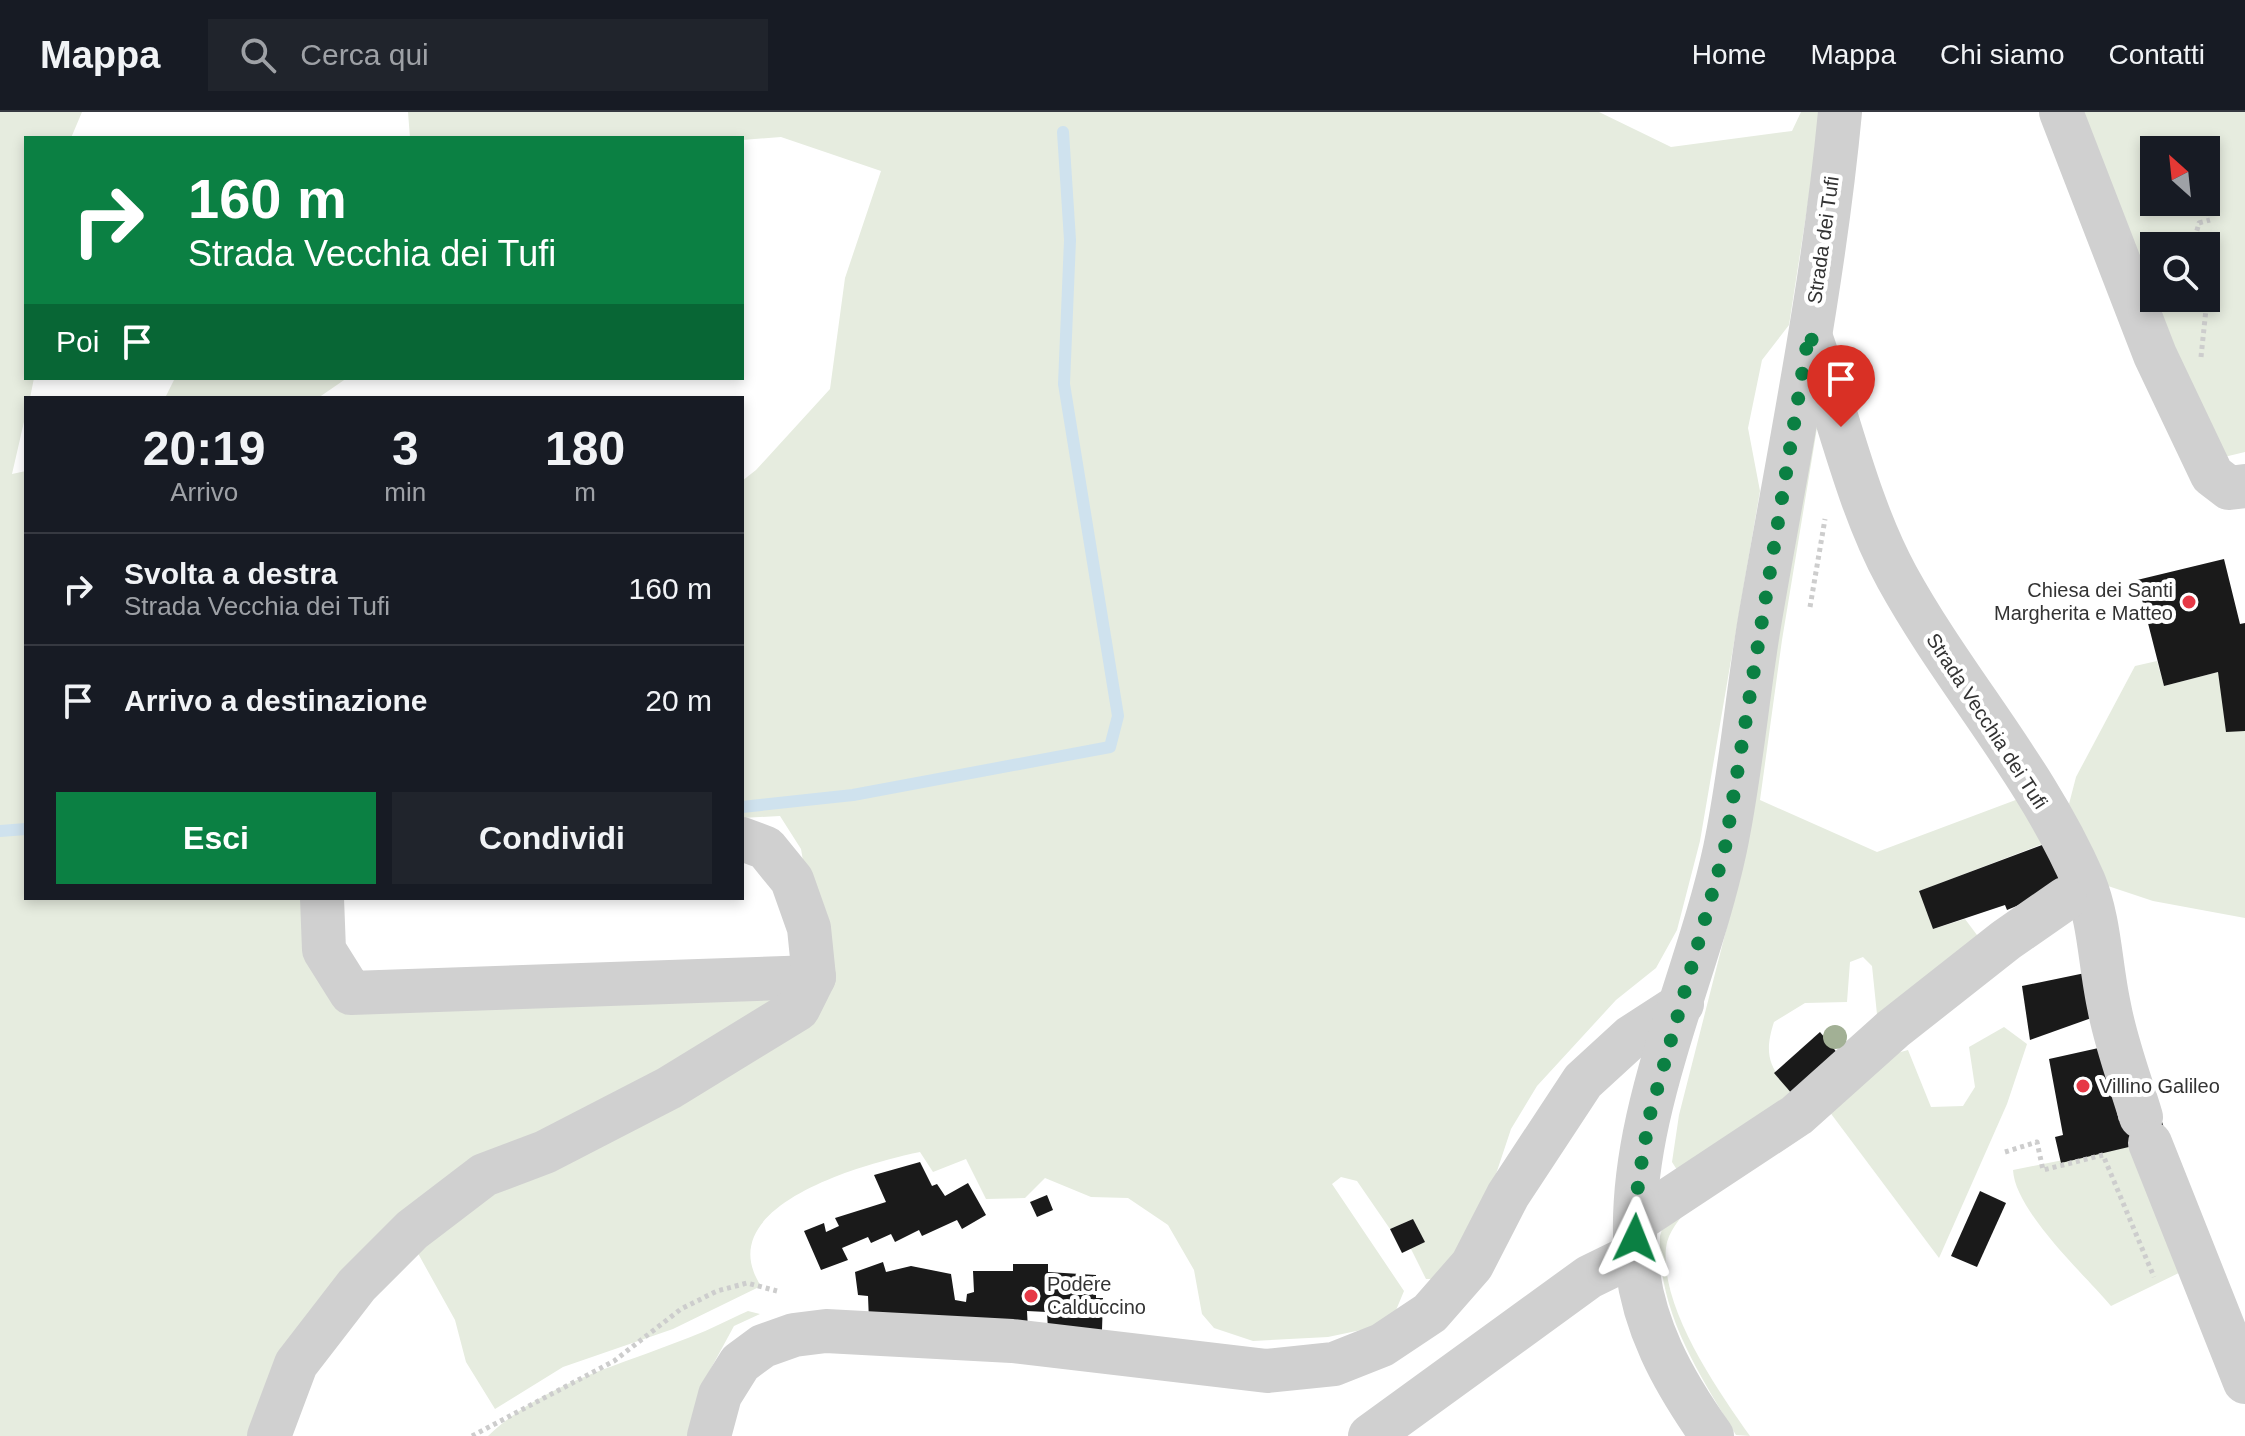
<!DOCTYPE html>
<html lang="it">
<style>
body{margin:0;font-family:Helvetica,sans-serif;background:#20242c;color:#f1f3f6;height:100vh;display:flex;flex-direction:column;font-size:30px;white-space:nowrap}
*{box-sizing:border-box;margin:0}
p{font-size:26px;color:#9ea1a6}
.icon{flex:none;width:44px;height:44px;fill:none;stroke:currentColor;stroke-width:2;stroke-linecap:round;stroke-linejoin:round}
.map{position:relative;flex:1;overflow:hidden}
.details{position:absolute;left:24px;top:284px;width:720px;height:504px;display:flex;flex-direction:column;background:#171b24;border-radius:0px;box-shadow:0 4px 12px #0003}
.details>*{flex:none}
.hud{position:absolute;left:24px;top:24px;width:720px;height:244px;border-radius:0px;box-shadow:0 4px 12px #0003;background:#0b8043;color:#fff;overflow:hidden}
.needle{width:52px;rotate:333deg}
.fabs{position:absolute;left:2140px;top:24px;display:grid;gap:16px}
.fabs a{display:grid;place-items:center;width:80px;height:80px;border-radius:0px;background:#171b24;box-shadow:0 4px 12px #0003;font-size:40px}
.pin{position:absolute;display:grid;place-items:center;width:68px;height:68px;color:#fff;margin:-82px -34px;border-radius:50% 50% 50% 0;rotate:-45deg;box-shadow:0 0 8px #0007}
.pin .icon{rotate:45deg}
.me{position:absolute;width:88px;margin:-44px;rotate:2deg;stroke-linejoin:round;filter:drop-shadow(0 0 6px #0008)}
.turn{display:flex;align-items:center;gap:28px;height:168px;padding:0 32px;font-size:36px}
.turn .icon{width:104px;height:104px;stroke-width:2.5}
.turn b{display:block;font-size:56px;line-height:68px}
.then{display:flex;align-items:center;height:76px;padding:0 32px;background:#0003;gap:16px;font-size:30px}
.eta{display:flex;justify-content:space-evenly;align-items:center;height:136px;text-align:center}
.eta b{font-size:48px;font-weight:600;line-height:56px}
.button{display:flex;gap:16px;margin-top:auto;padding:16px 32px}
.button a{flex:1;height:92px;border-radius:0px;background:#0b8043;color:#fff;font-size:32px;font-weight:600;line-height:92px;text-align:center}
.button a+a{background:#20242c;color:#f1f3f6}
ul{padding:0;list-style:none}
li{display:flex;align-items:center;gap:24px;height:112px;padding:0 32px;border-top:2px solid #363941}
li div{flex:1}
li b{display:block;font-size:30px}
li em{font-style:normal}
header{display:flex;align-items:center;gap:48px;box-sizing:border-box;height:112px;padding:0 40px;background:#171b24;border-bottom:2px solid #363941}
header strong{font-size:38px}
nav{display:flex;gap:44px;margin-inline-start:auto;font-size:28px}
.search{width:560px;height:72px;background:#20242c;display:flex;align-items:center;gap:20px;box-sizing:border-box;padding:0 28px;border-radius:0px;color:#9ea1a6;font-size:30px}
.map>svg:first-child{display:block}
.green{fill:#e6ecdf;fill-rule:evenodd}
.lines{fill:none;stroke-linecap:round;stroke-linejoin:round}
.stream{stroke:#cfe2ee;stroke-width:12}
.building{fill:#1a1a1a}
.path{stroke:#cdcdcd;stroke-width:5;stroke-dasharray:4 4;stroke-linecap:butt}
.minor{stroke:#d0d0d0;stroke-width:44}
.tree{fill:#a2b095}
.route{stroke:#0b8043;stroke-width:14;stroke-dasharray:0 25.2}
.poi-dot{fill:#e63946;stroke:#fff;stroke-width:3}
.labels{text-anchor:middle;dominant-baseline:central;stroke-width:8;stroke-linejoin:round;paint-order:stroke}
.street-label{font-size:20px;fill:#333;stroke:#fff}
.poi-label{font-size:20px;fill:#333;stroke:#fff;text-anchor:start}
</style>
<header>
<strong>Mappa</strong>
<div class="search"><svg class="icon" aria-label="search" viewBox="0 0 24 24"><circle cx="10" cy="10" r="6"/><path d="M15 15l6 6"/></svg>Cerca qui</div>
<nav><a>Home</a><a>Mappa</a><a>Chi siamo</a><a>Contatti</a></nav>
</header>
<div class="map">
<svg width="2245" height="1324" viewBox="0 0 2245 1324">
<rect width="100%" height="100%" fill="#fff"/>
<g class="green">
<path d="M0 0H82L71 26H26V266H34L30 286H26V301L12 362 26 359V786H311L348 890 824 872 801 737 780 704 742 706V369L756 358 830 277 845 166 881 59 781 25 742 28 410 26 408 0H1599L1671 35 1792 19 1801 0H1822L1789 213 1762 248 1748 316 1760 379 1700 729 1677 818 1656 856 1616 888 1537 974 1511 1017 1484 1098 1451 1152 1435 1167H1426L1411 1137 1413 1107 1390 1117 1357 1069 1341 1065 1332 1072 1404 1179 1394 1203 1366 1217 1328 1225 1253 1229 1214 1216 1202 1202 1194 1158 1168 1113 1128 1086 1091 1085 1045 1066 1025 1086 986 1087 966 1047 933 1060 920 1040C867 1051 708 1093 761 1174L673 1217 563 1255 495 1297 466 1250 455 1208 415 1136 385 1120 275 1324H0Z"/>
<path d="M2074 0H2245V340L2220 346ZM2154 38H2206V90H2154ZM2154 134H2206V186H2154Z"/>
<polygon points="175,266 347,266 318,286 165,286"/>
<path d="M1818 310 1782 528 1760 688 1877 740 2021 686 2045 731 1920 779 1933 817 1965 807 1983 831 1878 912 1872 854 1863 845 1850 850 1847 890 1805 891 1774 910C1763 944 1770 956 1793 983L1679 1061 1672 1050 1679 1003 1746 740 1807 337Z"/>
<polygon points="2157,549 2164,574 2218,560 2245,619 2245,806 2153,789 2108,774 2069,692 2076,665 2135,554"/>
<polygon points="2004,915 2027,932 2007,992 1939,1146 1826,995 1883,945 1908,938 1931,995 1963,994 1975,975 1969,935"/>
<path d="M2138 1033 2187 1157 2111 1194C2084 1162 2015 1099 2013 1058Z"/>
<path d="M1690 1094C1680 1107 1668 1119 1666 1136 1660 1196 1717 1277 1750 1324L1736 1323C1699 1262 1657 1199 1660 1124L1663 1114Z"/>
<path d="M748 1199 760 1202 734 1214 709 1260 696 1324H488C543 1272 612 1256 680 1229 703 1221 726 1209 748 1199Z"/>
</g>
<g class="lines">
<g class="stream">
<polyline points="742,695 853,683 1110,635 1118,604 1064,272 1070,128 1063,20"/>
<polyline points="0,719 26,717"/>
</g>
</g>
<g class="building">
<polygon points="2224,447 2240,512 2245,511 2245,619 2226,620 2218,560 2164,574 2137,468"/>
<polygon points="2050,730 2065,774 2007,798 2005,793 1933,817 1919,779"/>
<polygon points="2090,860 2097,904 2030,928 2022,874"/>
<polygon points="1820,920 1839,943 1793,983 1774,961"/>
<polygon points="2103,935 2119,1009 2159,1000 2167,1026 2061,1051 2055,1025 2063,1023 2049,947"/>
<polygon points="920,1050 932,1074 937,1072 945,1084 968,1071 986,1103 962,1117 957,1108 922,1124 919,1118 895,1130 891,1122 871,1131 868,1125 842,1136 848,1148 821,1158 804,1119 824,1111 826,1120 839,1114 835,1106 886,1090 874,1063"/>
<polygon points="1980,1079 2006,1091 1977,1155 1951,1144"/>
<polygon points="1047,1083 1053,1098 1037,1105 1030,1090"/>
<polygon points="1413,1107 1425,1130 1402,1141 1390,1117"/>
<polygon points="883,1150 886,1160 911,1154 951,1162 955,1188 966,1190 967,1182 974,1180 973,1159 1013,1159 1013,1152 1048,1152 1048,1160 1096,1163 1096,1186 1103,1186 1102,1218 1048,1218 1047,1200 1027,1199 1028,1218 869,1209 868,1184 858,1183 855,1160"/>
</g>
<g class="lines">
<g class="path">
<polyline points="2200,134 2196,122 2199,111 2210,108"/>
<polyline points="2201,245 2210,159 2206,150"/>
<polyline points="1810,495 1825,407"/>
<polyline points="2005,1040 2037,1030 2043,1058 2103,1043 2154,1165"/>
<polyline points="472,1324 614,1249 681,1197 717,1179 747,1171 777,1179"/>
</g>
<g class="minor">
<polyline points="2061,0 2155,243 2212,363 2229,376 2245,374"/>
<path d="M1811 226C1838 303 1858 394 1897 465 1954 569 2037 660 2084 770 2100 809 2100 853 2109 894 2116 932 2130 968 2141 1005"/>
<polyline points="322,786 324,838 351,881 814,865"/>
<polyline points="2150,1031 2245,1270"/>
<polyline points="1635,1110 1797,1003 1893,917 2006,828 2065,787"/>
<polyline points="269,1324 296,1252 357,1173 412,1118 484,1063 545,1040 669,976 798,897 814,865 809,816 792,768 766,736 742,727"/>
<polyline points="709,1324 720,1283 740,1251 763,1234 794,1223 826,1219 1012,1229 1267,1259 1334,1252 1382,1233 1430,1201 1472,1153 1508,1083 1583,969 1631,925 1682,892"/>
<polyline points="1370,1324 1589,1165 1636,1142"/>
<path d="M1712 1324C1673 1269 1641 1212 1636 1143 1625 1008 1697 868 1725 737 1741 661 1747 584 1760 507 1789 339 1824 170 1840 0"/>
</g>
</g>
<circle class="tree" cx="1835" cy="925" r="12"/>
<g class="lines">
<polyline class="route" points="1635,1126 1638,1072 1649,1006 1725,736 1809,220 1841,315"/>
</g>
<g class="poi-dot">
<circle cx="2189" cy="490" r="8"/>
<circle cx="2083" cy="974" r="8"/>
<circle cx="1031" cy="1184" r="8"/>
</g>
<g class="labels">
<g class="street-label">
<text transform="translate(1823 128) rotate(-82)">Strada dei Tufi</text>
<text transform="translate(1987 609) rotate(57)">Strada Vecchia dei Tufi</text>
</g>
<g class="poi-label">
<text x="2173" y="478" text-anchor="end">Chiesa dei Santi<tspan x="2173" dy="23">Margherita e Matteo</tspan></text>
<text x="2099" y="974">Villino Galileo</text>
<text x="1047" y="1172">Podere<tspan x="1047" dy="23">Calduccino</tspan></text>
</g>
</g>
</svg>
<div class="fabs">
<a><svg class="needle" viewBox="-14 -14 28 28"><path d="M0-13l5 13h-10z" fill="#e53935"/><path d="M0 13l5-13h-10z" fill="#9ea1a6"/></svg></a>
<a><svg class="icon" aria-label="search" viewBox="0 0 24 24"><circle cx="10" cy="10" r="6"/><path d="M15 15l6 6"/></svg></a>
</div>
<div class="pin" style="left:1841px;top:315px;background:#d93025"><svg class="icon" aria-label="arrive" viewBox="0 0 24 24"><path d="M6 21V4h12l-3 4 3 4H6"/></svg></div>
<svg class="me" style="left:1635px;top:1126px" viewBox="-20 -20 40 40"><path d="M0-17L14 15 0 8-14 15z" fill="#0b8043" stroke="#fff" stroke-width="4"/></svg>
<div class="hud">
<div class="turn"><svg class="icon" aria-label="right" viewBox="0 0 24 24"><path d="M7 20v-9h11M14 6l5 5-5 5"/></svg><div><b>160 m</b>Strada Vecchia dei Tufi</div></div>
<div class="then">Poi<svg class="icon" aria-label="arrive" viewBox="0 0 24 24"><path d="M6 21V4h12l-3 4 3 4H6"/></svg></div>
</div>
<section class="details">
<div class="eta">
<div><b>20:19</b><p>Arrivo</p></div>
<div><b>3</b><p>min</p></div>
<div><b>180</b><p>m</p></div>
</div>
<ul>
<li><svg class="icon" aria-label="right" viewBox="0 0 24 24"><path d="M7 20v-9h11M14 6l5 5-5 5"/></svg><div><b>Svolta a destra</b><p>Strada Vecchia dei Tufi</p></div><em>160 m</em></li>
<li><svg class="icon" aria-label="arrive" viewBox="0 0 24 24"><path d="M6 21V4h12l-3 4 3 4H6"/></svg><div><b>Arrivo a destinazione</b></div><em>20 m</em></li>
</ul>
<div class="button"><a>Esci</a><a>Condividi</a></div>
</section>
</div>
